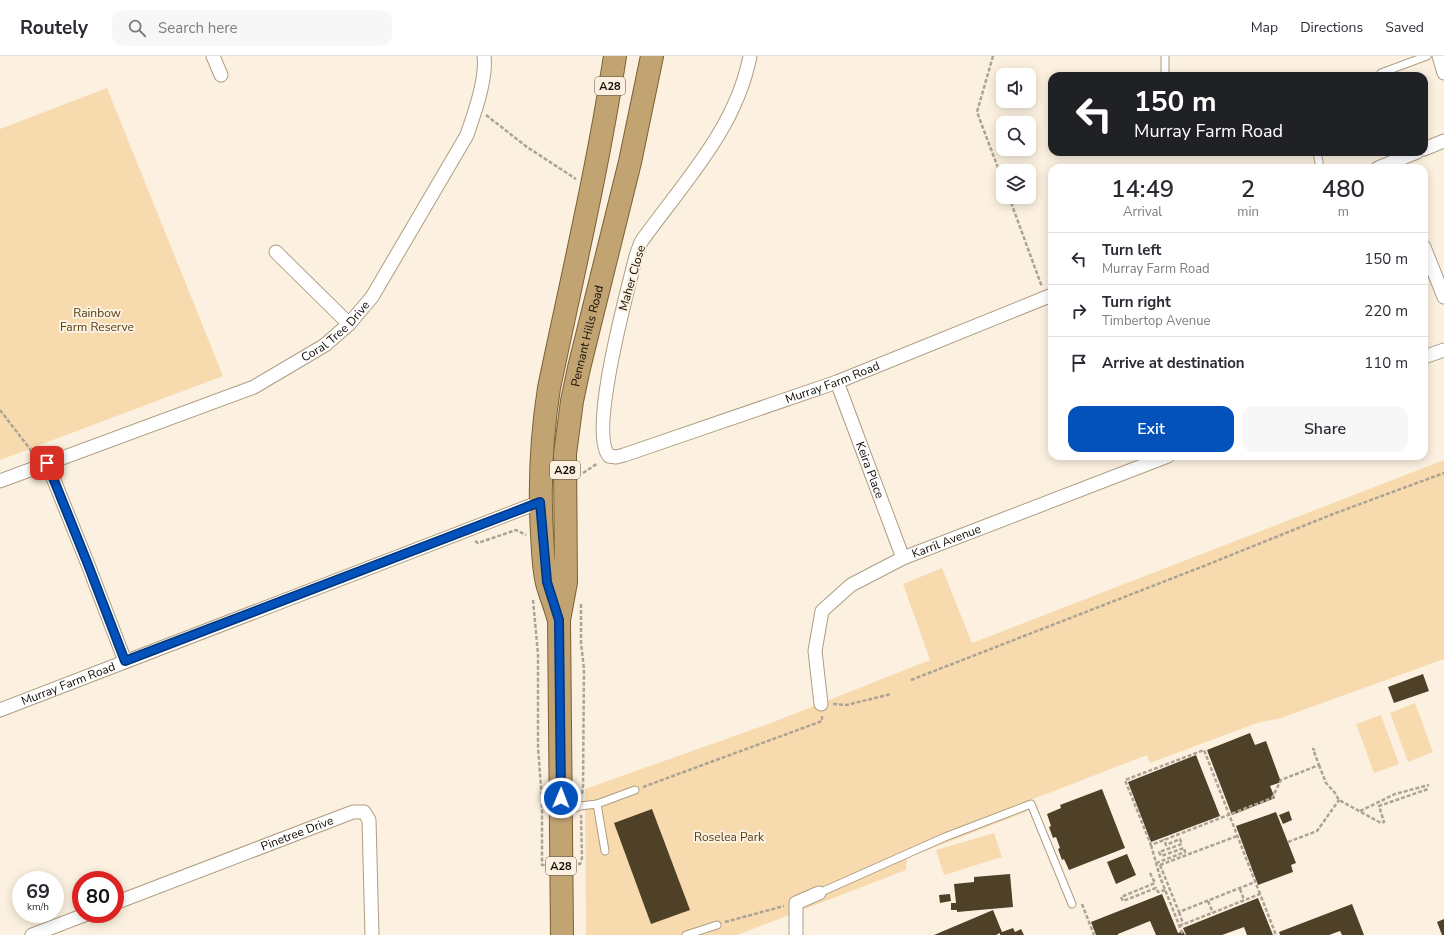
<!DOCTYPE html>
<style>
body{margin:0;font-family:"Nunito Sans",sans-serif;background:#f7f7f7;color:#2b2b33;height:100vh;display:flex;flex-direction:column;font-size:15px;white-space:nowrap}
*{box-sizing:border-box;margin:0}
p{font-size:13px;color:#7c7c81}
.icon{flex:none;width:22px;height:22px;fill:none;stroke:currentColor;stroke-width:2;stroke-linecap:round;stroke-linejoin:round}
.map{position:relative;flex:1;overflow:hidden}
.panel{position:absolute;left:1048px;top:108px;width:380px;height:296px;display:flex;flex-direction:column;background:#fff;border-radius:12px;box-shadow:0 2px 10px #0003}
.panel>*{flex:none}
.guide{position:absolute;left:1048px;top:16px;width:380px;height:84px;border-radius:12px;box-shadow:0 2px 10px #0003;background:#202124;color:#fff;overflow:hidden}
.buttons{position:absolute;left:996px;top:12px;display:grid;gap:8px}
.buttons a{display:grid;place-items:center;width:40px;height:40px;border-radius:8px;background:#fff;box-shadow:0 2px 10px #0003;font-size:20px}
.speed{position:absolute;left:12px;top:815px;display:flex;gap:8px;font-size:20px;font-weight:700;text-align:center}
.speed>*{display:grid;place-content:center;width:52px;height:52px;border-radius:50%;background:#fff;box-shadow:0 2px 10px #0003;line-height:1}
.speed small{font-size:10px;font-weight:400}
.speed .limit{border:6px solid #d22;background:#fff;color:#111}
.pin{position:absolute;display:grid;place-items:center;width:34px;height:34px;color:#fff;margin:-17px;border-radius:8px;box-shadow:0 2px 6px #0006}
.me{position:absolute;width:44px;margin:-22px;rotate:1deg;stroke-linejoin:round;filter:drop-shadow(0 0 3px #0008)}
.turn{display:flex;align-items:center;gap:14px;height:84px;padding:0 20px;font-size:18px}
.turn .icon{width:52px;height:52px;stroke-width:2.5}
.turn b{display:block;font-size:28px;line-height:34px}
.eta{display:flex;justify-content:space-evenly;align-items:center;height:68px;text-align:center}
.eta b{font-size:24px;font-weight:600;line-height:28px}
.button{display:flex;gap:8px;margin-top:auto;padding:8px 20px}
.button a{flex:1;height:46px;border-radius:12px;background:#0351bb;color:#fff;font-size:16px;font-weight:600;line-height:46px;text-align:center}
.button a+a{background:#f7f7f7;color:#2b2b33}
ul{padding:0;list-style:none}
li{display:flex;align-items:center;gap:12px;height:52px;padding:0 20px;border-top:1px solid #e1e1e2}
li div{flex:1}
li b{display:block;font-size:15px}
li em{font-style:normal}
header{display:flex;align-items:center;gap:24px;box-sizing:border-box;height:56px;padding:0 20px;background:#fff;border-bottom:1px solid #e1e1e2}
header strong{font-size:19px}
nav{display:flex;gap:22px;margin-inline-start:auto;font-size:14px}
.search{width:280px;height:36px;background:#f7f7f7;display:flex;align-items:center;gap:10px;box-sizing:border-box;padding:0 14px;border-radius:12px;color:#7c7c81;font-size:15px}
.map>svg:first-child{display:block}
.green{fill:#f7dbaf}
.building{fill:#4f4028}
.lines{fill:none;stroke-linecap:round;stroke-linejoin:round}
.service-casing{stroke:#ae9d82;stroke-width:9}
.minor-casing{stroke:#ae9d82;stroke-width:15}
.trunk-casing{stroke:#7a6034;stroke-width:24}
.path{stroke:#ada395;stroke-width:2.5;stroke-dasharray:4 2;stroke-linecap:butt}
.service{stroke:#fff;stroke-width:7}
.minor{stroke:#fff;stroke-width:13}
.trunk{stroke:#c2a472;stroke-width:22}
.route-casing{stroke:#02357a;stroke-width:10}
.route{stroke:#0351bb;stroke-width:7}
.labels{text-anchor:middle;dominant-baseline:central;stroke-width:4;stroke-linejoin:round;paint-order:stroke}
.shield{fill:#fcf1e0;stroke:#585045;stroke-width:1}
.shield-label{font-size:11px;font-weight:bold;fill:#110b03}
.street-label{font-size:12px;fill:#110b03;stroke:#fcf1e0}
.park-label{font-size:12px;fill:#523c12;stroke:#fcf1e0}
</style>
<header>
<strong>Routely</strong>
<div class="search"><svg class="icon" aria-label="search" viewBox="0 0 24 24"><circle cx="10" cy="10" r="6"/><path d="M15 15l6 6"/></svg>Search here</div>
<nav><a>Map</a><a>Directions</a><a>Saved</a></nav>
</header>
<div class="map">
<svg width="1444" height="879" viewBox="0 0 1444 879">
<rect width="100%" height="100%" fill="#fcf1e0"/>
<g class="green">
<polygon points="107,32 223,320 0,404 0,73"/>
<polygon points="1444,404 1444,603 1281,662 1257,667 1150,707 1147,699 1023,747 1026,756 907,802 906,814 737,879 586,879 585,733 771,667 930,604 903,528 942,512 972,587"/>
<polygon points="1415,647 1433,696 1408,706 1390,657"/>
<polygon points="1381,659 1399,708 1374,717 1356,668"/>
<polygon points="994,777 1002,801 944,819 936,794"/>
</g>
<g class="building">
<polygon points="1423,618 1429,635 1394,647 1388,631"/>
<polygon points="1250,677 1255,689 1266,685 1281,726 1270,730 1275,742 1232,759 1207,694"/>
<polygon points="1196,699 1220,760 1151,786 1128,726"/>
<polygon points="1102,733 1125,792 1069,814 1064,803 1062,804 1058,793 1060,792 1056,781 1053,782 1049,771 1051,770 1047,758 1061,752 1060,749"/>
<polygon points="652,753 690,854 651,868 614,767"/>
<polygon points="1289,755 1292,764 1283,768 1279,759"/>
<polygon points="1276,756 1296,807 1291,809 1293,816 1258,829 1236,770"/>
<polygon points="1127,798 1136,819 1116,828 1107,806"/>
<polygon points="1010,818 1013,851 957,856 957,854 951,854 951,847 956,847 954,828 974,826 974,821"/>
<polygon points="950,838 951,845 940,847 939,839"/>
<polygon points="1162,838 1178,877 1183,875 1185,879 1156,879 1150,865 1118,878 1118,879 1096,879 1091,866"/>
<polygon points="1258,842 1273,879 1247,879 1244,871 1222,879 1186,879 1183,872"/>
<polygon points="1352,848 1364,879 1342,879 1340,875 1329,879 1280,879 1279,876"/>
<polygon points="993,854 1002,876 1013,872 1015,876 1021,873 1024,879 1000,879 1000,877 996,879 934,879"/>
<polygon points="1444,863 1444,879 1442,879 1437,866"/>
</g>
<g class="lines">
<g class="service-casing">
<g id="service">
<polyline points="1165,14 1165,0"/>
<polyline points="1381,17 1427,0"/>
<polyline points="1317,96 1320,112"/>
<polyline points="597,748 605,795"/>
<polyline points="564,757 580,750 597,748 635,734"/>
<polyline points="819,837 945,781 1031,748 1072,848"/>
<polyline points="686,879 717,869"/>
</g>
</g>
<g class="minor-casing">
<g id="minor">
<polyline points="213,0 221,19"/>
<path id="s1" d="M750 0C736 73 683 127 641 186L636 200C628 233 588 376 609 400L616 401 624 399 837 326 1052 239"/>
<polyline points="1439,0 1444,17"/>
<polyline points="1424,93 1444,85"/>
<polyline points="1378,112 1417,96"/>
<polyline points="1424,191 1444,241"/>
<polyline points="276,196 349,268"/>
<polyline points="1424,301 1444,294"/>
<path id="s2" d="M837 326 903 502"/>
<polyline points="47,407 87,506 125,605"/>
<path id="s3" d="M0 425 254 331 325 289 349 268 372 241 467 79C474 58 487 23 484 0"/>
<path id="s4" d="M821 648 815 595 822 555 851 529 903 502 1168 400"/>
<path id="s5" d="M0 654 540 446"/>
<path id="s6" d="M115 847 353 756H364L369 764 372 879"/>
<polyline points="32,879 87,858"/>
<polyline points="796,879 796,847 819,837"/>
</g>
</g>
<g class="trunk-casing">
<g id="trunk">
<path d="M558 561C555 550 550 538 547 527 543 511 543 494 542 478 539 427 541 383 549 332 572 222 598 112 615 0"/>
<path id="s7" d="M562 879 559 564 566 526 565 398 572 345 579 312 630 106 652 0"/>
</g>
</g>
<g class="path">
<polyline points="993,0 977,56 1003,125"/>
<polyline points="486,59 527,91 576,123"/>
<polyline points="1009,141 1042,231"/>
<polyline points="0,354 30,393 33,400"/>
<polyline points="583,417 598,407"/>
<polyline points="475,485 478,487 516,474 526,479"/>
<polyline points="533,544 538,598 538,691 542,745 542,809 545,809"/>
<polyline points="581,548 581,587 584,613 583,730 582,740"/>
<polyline points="911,624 1204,510 1333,458 1444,417"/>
<polyline points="833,648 847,649 891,638"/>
<polyline points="1319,709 1326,727 1335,737 1339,744 1381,767 1384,766 1379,750 1428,733"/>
<polyline points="643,731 822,665 822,660"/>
<polyline points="1360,755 1395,738 1429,729"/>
<polyline points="1288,786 1317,775 1339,744"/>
<polyline points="1151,789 1160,821 1183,879"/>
<polyline points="1156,807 1185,796 1184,792 1161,800 1159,796 1182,788 1180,783 1166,789 1164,783"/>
<polyline points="578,808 580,808 582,802 581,759"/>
<polyline points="1160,809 1179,856 1255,826"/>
<polyline points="1160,809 1237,780"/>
<polyline points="1150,817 1155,827 1121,841 1123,845 1156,832 1158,836 1165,834"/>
<polyline points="1240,833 1244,844"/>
<polyline points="1260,838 1204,694 1125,724 1151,789 1272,742 1281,724 1319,709 1313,693 1315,694"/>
<polyline points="1208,845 1213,857"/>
<polyline points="1082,848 1094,879"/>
<polyline points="1179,856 1183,868"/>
<polyline points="725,866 784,850"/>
<polyline points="1179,870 1260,838 1276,879"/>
</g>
<use href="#service" class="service"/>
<use href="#minor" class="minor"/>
<use href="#trunk" class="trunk"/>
</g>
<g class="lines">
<g class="route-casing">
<polyline id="route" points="47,407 87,506 125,605 540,446 547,526 559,564 561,742"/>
</g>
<use href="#route" class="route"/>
</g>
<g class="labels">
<g class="shield">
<rect x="595" y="21" width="30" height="18" rx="3"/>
<rect x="550" y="405" width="30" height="18" rx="3"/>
<rect x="546" y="801" width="30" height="18" rx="3"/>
</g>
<g class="shield-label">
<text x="610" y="30">A28</text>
<text x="565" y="414">A28</text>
<text x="561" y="810">A28</text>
</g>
<g class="street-label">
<text transform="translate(632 222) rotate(-74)">Maher Close</text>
<text stroke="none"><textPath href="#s3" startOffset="370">Coral Tree Drive</textPath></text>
<text stroke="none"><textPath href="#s7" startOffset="602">Pennant Hills Road</textPath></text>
<text stroke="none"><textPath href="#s1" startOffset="673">Murray Farm Road</textPath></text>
<text stroke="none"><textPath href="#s2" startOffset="94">Keira Place</textPath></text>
<text stroke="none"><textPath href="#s4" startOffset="238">Karril Avenue</textPath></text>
<text stroke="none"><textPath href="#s5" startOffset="73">Murray Farm Road</textPath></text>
<text stroke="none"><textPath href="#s6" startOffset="195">Pinetree Drive</textPath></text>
</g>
<g class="park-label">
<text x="97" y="257">Rainbow<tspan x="97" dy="14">Farm Reserve</tspan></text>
<text x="729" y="781">Roselea Park</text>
</g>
</g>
</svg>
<div class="buttons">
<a><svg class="icon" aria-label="sound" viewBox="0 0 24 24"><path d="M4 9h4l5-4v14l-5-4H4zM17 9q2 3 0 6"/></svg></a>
<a><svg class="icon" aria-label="search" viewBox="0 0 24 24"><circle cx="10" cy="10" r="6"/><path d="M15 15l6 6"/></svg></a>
<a><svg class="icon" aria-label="layers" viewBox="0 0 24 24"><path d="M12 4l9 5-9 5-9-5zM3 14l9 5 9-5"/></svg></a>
</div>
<div class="speed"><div>69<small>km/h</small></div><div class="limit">80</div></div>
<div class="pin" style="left:47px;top:407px;background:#d93025"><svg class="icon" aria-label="arrive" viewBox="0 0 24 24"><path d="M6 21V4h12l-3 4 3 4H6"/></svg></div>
<svg class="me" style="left:561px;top:742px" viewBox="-20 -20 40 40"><circle r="17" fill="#0351bb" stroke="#fff" stroke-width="3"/><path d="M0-11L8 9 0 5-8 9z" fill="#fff"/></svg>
<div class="guide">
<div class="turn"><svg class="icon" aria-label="left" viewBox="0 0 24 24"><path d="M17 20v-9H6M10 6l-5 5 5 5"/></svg><div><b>150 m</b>Murray Farm Road</div></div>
</div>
<section class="panel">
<div class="eta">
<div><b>14:49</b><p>Arrival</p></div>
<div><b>2</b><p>min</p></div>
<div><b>480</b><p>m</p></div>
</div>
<ul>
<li><svg class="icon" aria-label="left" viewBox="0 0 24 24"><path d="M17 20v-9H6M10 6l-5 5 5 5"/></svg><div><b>Turn left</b><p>Murray Farm Road</p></div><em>150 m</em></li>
<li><svg class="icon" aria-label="right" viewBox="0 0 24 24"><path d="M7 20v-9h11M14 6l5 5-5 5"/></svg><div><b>Turn right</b><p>Timbertop Avenue</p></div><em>220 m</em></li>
<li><svg class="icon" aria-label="arrive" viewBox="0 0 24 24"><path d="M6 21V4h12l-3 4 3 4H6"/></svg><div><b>Arrive at destination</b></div><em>110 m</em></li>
</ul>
<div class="button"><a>Exit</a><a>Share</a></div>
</section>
</div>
